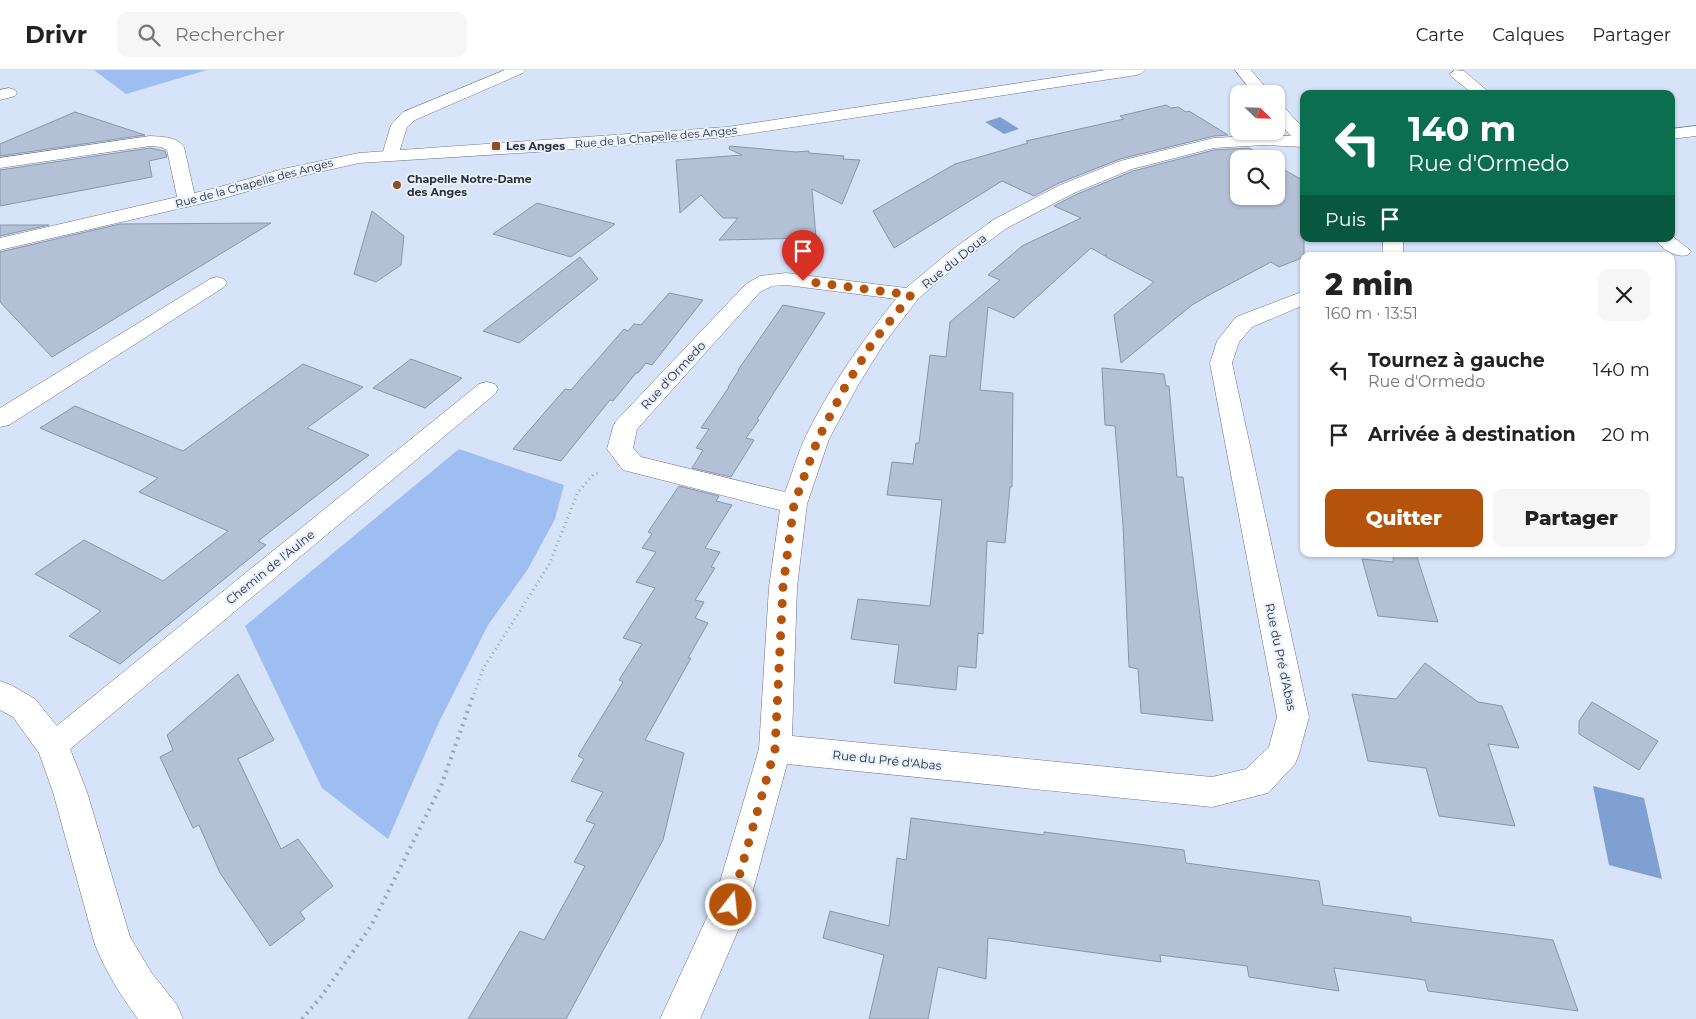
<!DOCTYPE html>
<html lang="fr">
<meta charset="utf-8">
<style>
body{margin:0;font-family:Montserrat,sans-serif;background:#f6f6f6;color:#222;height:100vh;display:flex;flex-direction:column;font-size:19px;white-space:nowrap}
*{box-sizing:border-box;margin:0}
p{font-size:16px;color:#767676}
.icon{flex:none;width:28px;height:28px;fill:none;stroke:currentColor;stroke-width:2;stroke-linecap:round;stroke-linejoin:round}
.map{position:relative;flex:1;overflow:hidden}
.sheet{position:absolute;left:1300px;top:182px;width:375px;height:305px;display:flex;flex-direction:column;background:#fff;border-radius:10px;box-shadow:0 1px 4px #0004}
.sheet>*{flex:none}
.top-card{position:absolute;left:1300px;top:20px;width:375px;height:152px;border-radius:10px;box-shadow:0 1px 4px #0004;background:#0b6e4f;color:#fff;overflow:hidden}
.needle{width:32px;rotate:113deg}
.fabs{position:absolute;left:1230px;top:15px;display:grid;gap:10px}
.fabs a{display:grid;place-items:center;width:55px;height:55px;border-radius:10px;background:#fff;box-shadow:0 1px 4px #0004;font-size:25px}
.pin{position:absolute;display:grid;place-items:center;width:42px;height:42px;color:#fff;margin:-51px -21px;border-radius:50% 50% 50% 0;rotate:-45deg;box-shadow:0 0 5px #0007}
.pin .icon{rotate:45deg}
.me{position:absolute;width:55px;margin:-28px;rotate:16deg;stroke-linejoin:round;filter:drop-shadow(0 0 4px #0008)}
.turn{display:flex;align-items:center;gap:18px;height:105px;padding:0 25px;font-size:22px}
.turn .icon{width:65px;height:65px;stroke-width:2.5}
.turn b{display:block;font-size:35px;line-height:42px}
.then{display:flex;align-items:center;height:48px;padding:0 25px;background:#0003;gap:10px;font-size:19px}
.round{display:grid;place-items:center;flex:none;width:52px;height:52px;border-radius:10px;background:#f6f6f6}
.head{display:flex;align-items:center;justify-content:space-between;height:85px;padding:0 25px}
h1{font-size:30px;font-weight:800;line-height:38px}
.cta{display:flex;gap:10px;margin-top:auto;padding:10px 25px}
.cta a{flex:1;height:58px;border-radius:10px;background:#b45309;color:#fff;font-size:20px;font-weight:800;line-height:58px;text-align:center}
.cta a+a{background:#f6f6f6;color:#222}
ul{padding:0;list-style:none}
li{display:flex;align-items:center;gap:15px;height:65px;padding:0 25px}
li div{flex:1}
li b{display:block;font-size:19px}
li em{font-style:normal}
header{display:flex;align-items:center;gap:30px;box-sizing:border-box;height:70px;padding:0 25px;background:#fff;border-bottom:1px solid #e0e0e0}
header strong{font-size:24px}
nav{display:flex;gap:28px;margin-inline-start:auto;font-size:18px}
.search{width:350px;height:45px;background:#f6f6f6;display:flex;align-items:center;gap:12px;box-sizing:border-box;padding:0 18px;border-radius:10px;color:#767676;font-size:19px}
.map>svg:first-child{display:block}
.green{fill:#9ebef1}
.water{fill:#81a0d2}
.building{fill:#b3c0d5;stroke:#8996aa}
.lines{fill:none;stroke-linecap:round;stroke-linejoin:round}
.service-casing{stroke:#687487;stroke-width:1}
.minor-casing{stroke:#687487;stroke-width:1}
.secondary-casing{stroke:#687487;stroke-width:1}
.path-far1{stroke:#9ba5b6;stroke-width:3;stroke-dasharray:1 4;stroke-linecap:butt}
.path{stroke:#9ba5b6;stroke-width:4;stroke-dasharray:2 5;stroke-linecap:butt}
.service{fill:#fff;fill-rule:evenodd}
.minor{fill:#fff;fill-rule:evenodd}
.secondary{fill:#fff;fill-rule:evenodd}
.route{stroke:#b45309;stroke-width:9;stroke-dasharray:0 16.2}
.poi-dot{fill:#914c21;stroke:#e8f0fd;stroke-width:2}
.labels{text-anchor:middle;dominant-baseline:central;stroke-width:4;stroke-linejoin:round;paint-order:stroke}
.far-street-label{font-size:11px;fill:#2b3038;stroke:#e8f0fd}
.far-poi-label{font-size:11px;font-weight:bold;fill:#2b3038;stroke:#e8f0fd;text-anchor:start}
.street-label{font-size:12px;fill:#2b3038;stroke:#e8f0fd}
</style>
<header>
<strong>Drivr</strong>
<div class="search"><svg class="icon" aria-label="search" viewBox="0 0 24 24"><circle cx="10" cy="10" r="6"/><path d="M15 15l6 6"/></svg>Rechercher</div>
<nav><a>Carte</a><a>Calques</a><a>Partager</a></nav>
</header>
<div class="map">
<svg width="1696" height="949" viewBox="0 0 1696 949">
<rect width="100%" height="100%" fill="#d6e3f9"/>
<g class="green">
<polygon points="94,0 207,0 126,24"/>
<polygon points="459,379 564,415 555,449 528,499 488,555 439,652 388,769 322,718 245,556"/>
</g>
<g class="water">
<polygon points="1000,47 1019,59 1004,64 985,52"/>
<polygon points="1593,716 1644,728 1662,809 1609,795"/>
</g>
<g class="building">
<polygon points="1166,35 1171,38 1178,37 1186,42 1189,41 1228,65 1214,66 1120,89 1059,113 1034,126 1002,111 894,178 873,141 955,94 1028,73 1026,71 1124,49 1120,46"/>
<polygon points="75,42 145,65 0,86 0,74"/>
<polygon points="730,76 796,82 809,81 809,83 844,86 843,89 860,90 842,134 812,119 816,168 719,170 738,148 723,148 701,125 680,143 676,90 742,85 729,79"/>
<polygon points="150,78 165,81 167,87 149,91 152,107 0,136 0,100"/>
<polygon points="1249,78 1267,89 1239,89 1239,126 1276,126 1276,95 1304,111 1304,187 1279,197 1271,192 1211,224 1192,235 1121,293 1114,245 1154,212 1106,187 1106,184 1105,186 1091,178 1014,248 988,237 980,320 1013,323 1012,417 1010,417 1005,473 987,471 983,564 978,563 976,598 958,596 956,620 894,613 899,575 851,569 858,529 930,536 942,430 887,425 892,392 913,394 916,373 919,373 930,285 946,287 950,252 1000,210 988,205 1022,176 1081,148 1054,136 1075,125 1133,101 1214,80"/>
<polygon points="537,133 615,154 571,187 493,164"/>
<polygon points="372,141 404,166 401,195 376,212 354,204"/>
<polygon points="271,153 52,287 0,232 0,182 120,154"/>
<polygon points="0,155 49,155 0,166"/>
<polygon points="580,187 598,209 519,273 483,261"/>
<polygon points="669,223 703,230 652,295 646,293 638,303 636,303 613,331 610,330 561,391 513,379 565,319 571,320 624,259 628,261 634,254 641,255"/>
<polygon points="783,235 825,243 757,349 759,350 746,368 754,370 731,407 692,398 703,380 696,378 709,359 701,358 729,317 728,317 739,300 738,300"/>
<polygon points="411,289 462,308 425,338 373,318"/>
<polygon points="303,294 363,317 307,358 369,385 258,471 266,475 120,594 69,566 101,541 35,504 84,470 163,511 228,461 139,422 158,408 40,358 75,336 183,381"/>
<polygon points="1102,298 1164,304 1166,316 1169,316 1177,407 1183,407 1213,651 1141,643 1138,599 1129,597 1123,455 1115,356 1105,355"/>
<polygon points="679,416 719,426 716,431 732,435 705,478 720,482 711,497 715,498 695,530 704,532 695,548 708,553 688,588 691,588 645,670 684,683 663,770 566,949 468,949 520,861 544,870 585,796 574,792 595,754 586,751 603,722 571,711 584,689 578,686 623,612 619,610 642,574 623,568 655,518 636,512 656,482 642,478 652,464 648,462"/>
<polygon points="1394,484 1416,484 1438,552 1378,546 1362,489 1393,492"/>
<polygon points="1425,593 1478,632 1502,636 1519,678 1488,674 1515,756 1439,746 1426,698 1368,691 1352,624 1396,629"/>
<polygon points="238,604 274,670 238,689 281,779 298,769 333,816 300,842 305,849 270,876 220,803 199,755 193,758 160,687 173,680 167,665"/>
<polygon points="1592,632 1658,671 1639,700 1579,664 1579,651"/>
<polygon points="911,748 1044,765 1044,762 1184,780 1186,793 1319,811 1323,835 1411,847 1411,852 1553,870 1578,941 1428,921 1425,910 1334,898 1339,921 1249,907 1247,896 1160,885 1161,892 988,868 986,909 938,897 928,949 869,949 884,885 823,868 830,841 889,856 897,788 906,790"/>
</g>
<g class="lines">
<g class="service-casing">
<polygon id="service" points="487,312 495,314 498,319 495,324 63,685 53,689 43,685 38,676 43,667 479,314"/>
</g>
<g class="minor-casing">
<g id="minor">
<polygon points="505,0 526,0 523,3 415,50 407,57 397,89 391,90 385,89 382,85 391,55 403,42"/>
<polygon points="1235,0 1251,0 1271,24 1254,24"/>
<polygon points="1455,0 1464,1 1491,24 1473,24 1452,7 1450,4"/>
<polygon points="9,18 15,20 17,23 15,26 0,30 0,20"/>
<path d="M1276 33 1282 35 1304 59V77L1264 75 1214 78 1132 99 1074 123 1007 158 962 191 918 229 883 275 857 317 829 369 807 434 797 517 792 666 1212 707 1246 699 1269 677 1277 647 1210 293 1217 271 1236 247 1304 221V235L1252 257 1239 272 1232 293 1309 647 1299 684 1295 694 1268 723 1212 737 787 694 749 835 700 949H660L714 832 759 679 769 517 780 440 623 400 607 379 613 357 616 351 746 214 760 206 786 203 906 218 948 183 993 150 1060 115 1120 91 1214 68 1264 65 1291 66 1276 49ZM786 215 896 229C861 272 829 318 805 368 797 385 792 405 785 422L641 387 633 378 637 359 760 222 772 216Z"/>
<polygon points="1696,56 1696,66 1671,69 1671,59"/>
<path d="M150 66C162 67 176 66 184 77L196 131 194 135 187 137 180 135 178 131 167 80 161 77 150 76 0 98V88Z"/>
<path d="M1671 165 1691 181 1688 185C1675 188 1663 180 1655 169H1671Z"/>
<polygon points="1383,169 1403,169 1403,182 1400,186 1380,186 1383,182"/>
<polygon points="217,207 224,209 227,213 224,217 9,355 0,357 0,338 210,209"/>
<path d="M0 611 11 615 35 629 65 666 87 722 130 867 151 902 177 935 183 949H138C121 926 106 902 95 875L53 722 39 683 13 647 0 640Z"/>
</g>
</g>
<g class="secondary-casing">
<polygon id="secondary" points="1106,0 1145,0 1142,3 1137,5 727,67 536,82 359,93 293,108 221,129 0,180 0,168 216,118 283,99 359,83 727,57"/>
</g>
<polyline class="path-far1" points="474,624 483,599 549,495 578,422 594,404 598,403"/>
<polyline class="path" points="302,949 321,927 371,856 441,716 474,623"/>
<use href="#service" class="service"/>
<use href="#minor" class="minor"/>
<use href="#secondary" class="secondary"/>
</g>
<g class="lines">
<polyline class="route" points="731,835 775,679 783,517 794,434 818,369 845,317 873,272 911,225 803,211"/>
</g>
<g class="poi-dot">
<rect x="491" y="71" width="10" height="10" rx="2.5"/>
<circle cx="397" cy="115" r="5"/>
</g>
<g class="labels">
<g class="far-street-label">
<text transform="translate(656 67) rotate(-5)">Rue de la Chapelle des Anges</text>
<text transform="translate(254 113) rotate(-15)">Rue de la Chapelle des Anges</text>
</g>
<g class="far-poi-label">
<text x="506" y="76">Les Anges</text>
<text x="407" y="109">Chapelle Notre-Dame<tspan x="407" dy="13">des Anges</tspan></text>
</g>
<g class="street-label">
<text transform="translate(954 191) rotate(-39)">Rue du Doua</text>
<text transform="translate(673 305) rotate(-47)">Rue d'Ormedo</text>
<text transform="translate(270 497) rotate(-39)">Chemin de l'Aulne</text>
<text transform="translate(1281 587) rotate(78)">Rue du Pré d'Abas</text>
<text transform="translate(887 690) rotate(6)">Rue du Pré d'Abas</text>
</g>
</g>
</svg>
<div class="fabs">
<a><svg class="needle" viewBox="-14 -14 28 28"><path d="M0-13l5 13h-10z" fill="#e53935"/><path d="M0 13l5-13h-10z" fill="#767676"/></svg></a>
<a><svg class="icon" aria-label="search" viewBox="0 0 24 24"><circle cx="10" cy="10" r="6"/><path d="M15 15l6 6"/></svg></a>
</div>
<div class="pin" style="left:803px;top:211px;background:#d93025"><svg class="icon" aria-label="arrive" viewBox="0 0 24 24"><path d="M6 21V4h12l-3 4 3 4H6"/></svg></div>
<svg class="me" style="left:731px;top:835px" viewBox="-20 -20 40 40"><circle r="17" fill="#b45309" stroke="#fff" stroke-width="3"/><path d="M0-11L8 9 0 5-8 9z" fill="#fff"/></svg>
<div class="top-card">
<div class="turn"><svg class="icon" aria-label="left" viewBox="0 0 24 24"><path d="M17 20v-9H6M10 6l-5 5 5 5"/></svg><div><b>140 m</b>Rue d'Ormedo</div></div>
<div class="then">Puis<svg class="icon" aria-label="arrive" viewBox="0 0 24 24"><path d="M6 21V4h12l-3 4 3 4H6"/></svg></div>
</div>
<section class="sheet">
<div class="head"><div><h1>2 min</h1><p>160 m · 13:51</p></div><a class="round"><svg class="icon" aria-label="close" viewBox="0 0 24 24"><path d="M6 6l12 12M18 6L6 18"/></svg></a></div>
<ul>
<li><svg class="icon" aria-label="left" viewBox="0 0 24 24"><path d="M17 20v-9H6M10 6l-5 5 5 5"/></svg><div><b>Tournez à gauche</b><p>Rue d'Ormedo</p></div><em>140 m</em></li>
<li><svg class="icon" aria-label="arrive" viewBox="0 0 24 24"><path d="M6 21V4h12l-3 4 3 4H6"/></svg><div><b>Arrivée à destination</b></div><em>20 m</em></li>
</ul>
<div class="cta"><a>Quitter</a><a>Partager</a></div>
</section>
</div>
